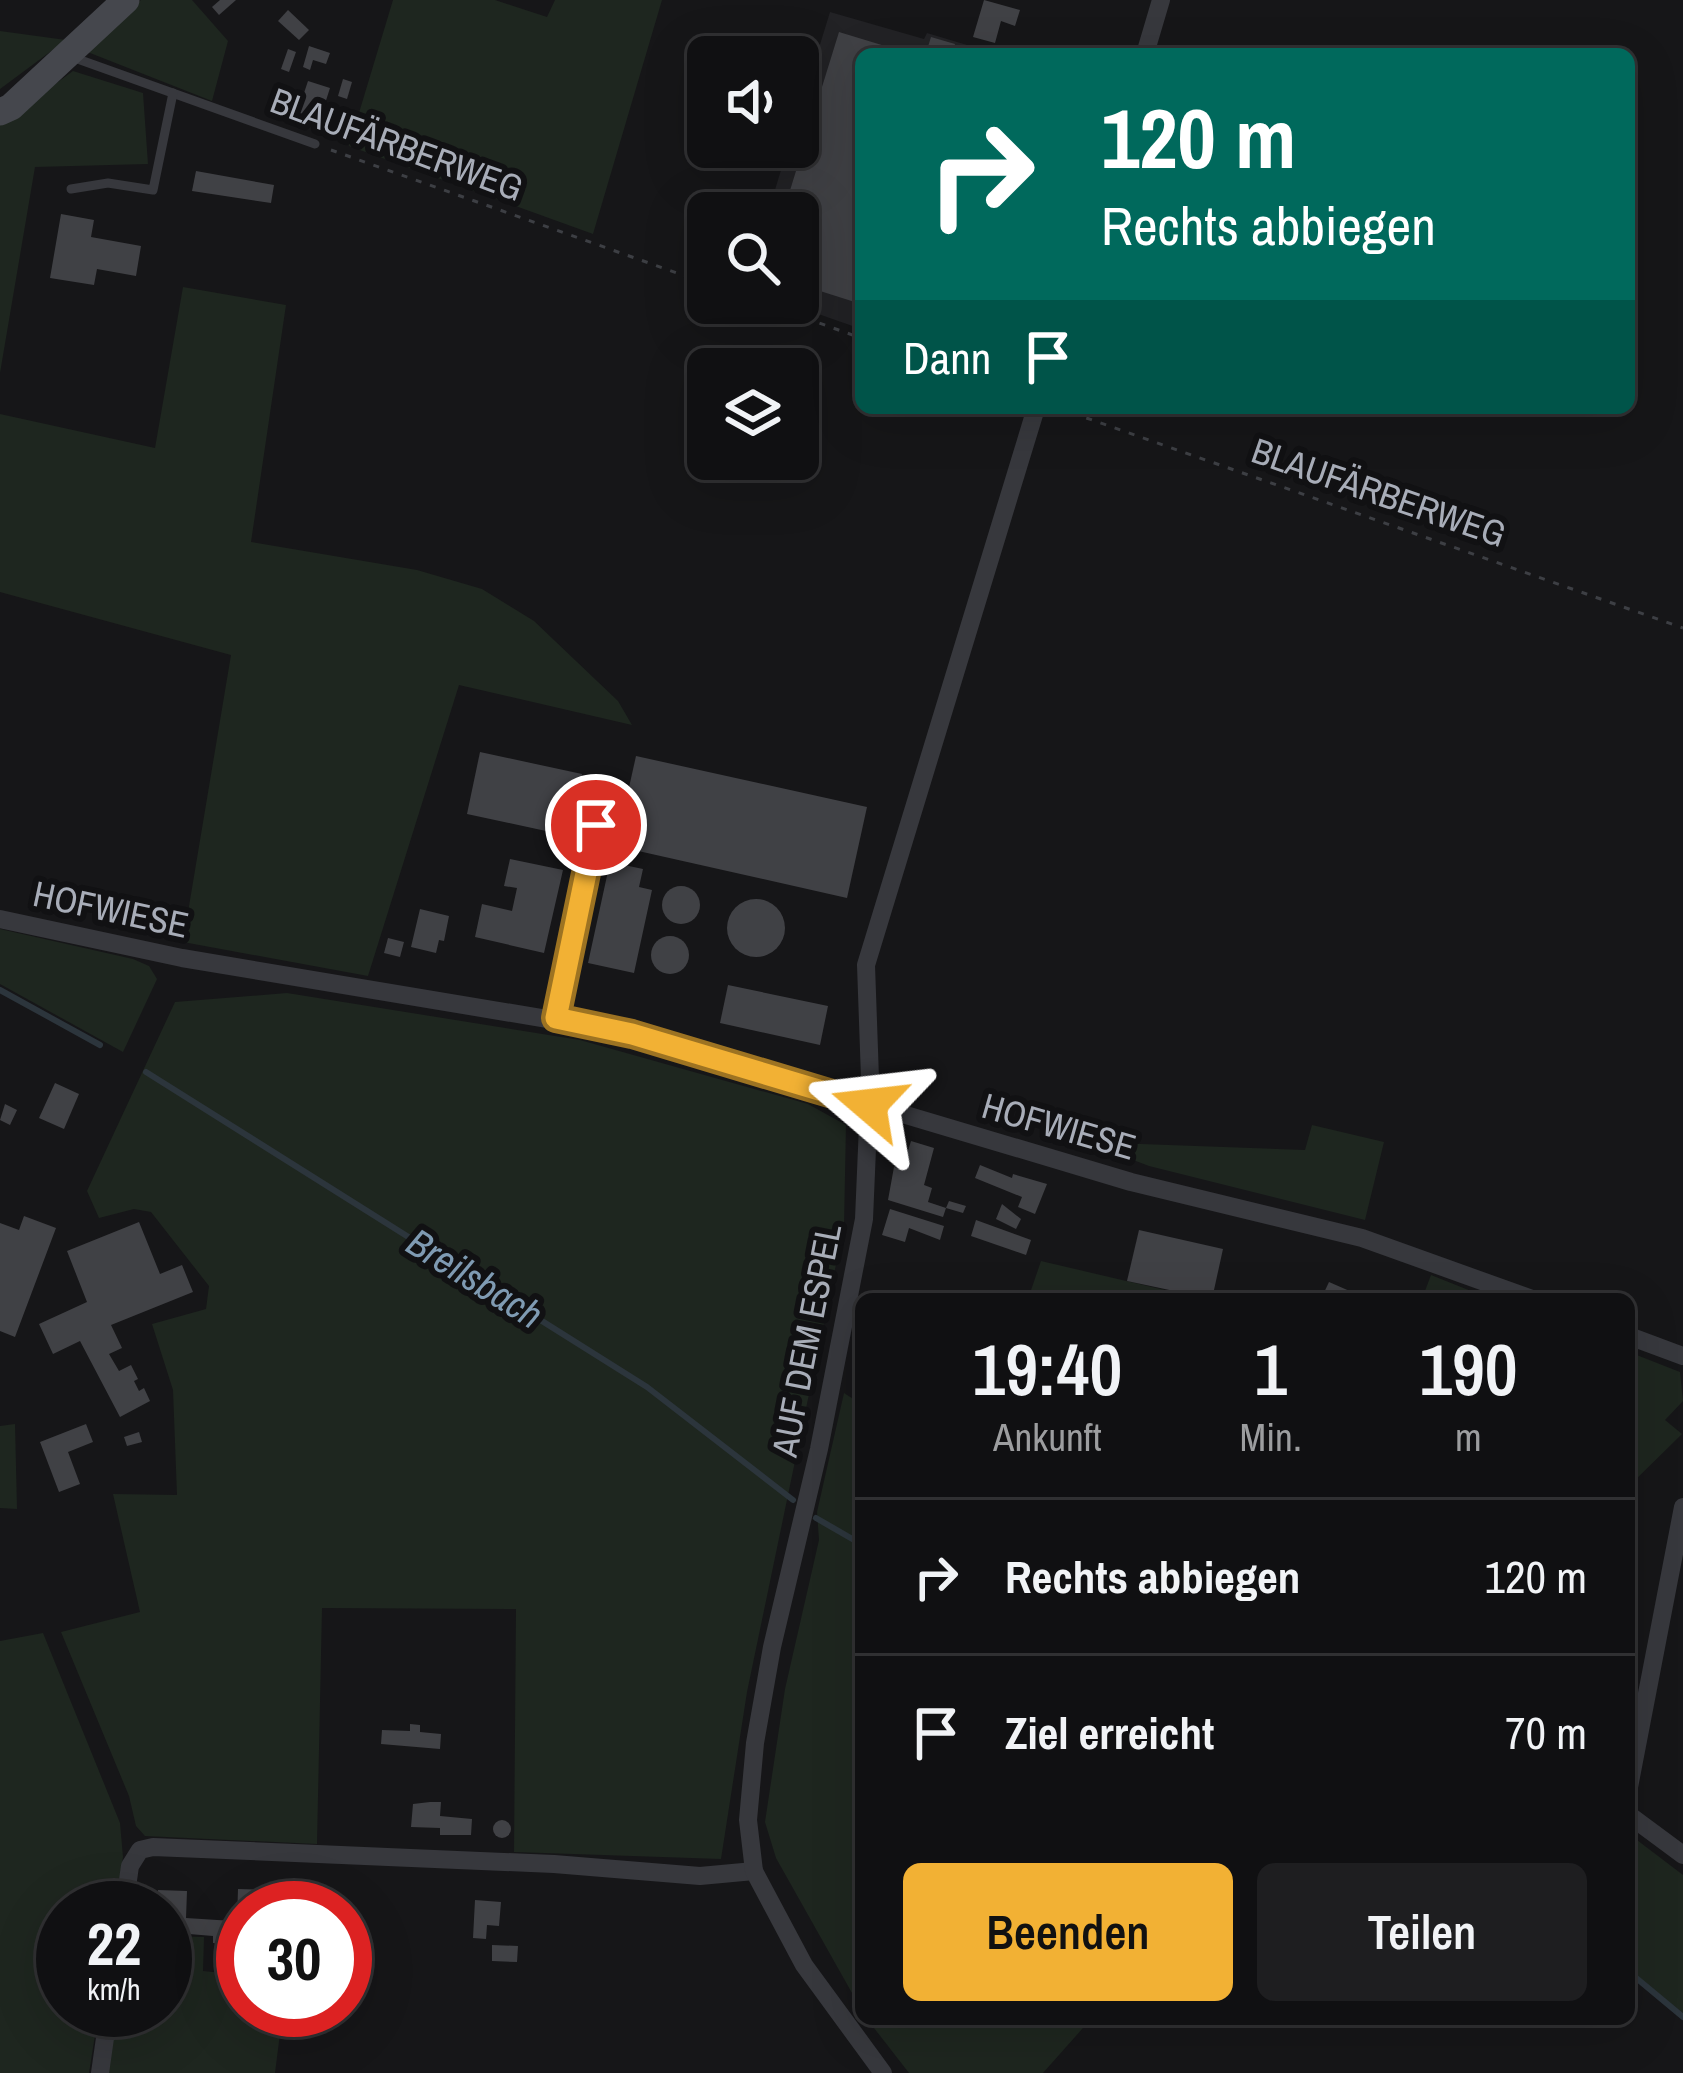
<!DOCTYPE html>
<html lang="de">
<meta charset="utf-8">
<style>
body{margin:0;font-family:"Archivo Narrow",sans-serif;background:#1e1e20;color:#f1f3f6;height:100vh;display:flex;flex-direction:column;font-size:45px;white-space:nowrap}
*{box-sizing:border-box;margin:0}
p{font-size:39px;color:#9c9d9f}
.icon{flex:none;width:66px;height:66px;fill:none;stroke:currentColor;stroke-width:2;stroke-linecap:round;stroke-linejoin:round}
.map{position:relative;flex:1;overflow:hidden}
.drawer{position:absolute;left:855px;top:1293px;width:780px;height:732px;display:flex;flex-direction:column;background:#101012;border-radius:18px;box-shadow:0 12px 48px #0002,0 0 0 3px #303032}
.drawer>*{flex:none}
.banner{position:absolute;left:855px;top:48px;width:780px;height:366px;border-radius:18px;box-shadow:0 12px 48px #0002,0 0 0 3px #303032;background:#00695c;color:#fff;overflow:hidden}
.buttons{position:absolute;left:687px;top:36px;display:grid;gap:24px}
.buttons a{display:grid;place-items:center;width:132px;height:132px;border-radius:18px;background:#101012;box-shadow:0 12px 48px #0002,0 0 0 3px #303032;font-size:60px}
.speed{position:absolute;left:36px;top:1881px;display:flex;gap:24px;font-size:60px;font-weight:700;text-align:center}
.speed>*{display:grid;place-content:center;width:156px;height:156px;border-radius:50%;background:#101012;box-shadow:0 12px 48px #0002,0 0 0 3px #303032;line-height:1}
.speed small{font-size:30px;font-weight:400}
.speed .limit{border:18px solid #d22;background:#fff;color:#111}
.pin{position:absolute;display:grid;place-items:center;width:102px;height:102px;color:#fff;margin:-51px;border:6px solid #fff;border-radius:50%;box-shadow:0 3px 12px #0007}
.me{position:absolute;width:132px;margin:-66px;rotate:287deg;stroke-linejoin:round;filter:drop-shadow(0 0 9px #0008)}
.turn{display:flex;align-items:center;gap:42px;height:252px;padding:0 48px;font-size:54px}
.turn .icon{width:156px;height:156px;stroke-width:2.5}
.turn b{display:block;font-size:84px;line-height:102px}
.then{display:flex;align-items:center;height:114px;padding:0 48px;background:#0003;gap:24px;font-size:45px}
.eta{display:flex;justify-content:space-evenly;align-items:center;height:204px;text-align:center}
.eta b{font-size:72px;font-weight:600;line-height:84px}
.primary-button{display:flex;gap:24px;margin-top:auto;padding:24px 48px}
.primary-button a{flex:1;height:138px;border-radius:18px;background:#f2b134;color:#111;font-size:48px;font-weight:600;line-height:138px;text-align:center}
.primary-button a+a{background:#1e1e20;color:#f1f3f6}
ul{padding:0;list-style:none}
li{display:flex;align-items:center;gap:36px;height:156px;padding:0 48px;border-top:3px solid #303032}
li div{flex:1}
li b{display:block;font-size:45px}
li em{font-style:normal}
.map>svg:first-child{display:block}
.built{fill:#222225}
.green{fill:#1e261f}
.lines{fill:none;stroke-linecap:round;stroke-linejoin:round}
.stream{stroke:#2c353c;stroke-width:6}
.building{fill:#404145}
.path{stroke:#3d3f44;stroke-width:3;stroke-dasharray:6 9;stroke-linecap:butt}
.lane{stroke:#37383d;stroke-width:9}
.street{stroke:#37383d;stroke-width:18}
.secondary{stroke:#45474d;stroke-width:27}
.route-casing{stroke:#9d7322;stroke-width:30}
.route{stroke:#f2b134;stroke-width:21}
.labels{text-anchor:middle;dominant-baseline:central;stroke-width:12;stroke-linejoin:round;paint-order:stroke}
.street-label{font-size:36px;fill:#a8adb8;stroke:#111113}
.water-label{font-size:39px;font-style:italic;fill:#7f9bb3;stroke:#111113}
</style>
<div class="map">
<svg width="1683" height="2073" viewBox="0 0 1683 2073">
<rect width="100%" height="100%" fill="#161618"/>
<polygon class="built" points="830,12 924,39 927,33 997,54 861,54 861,329 787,303 798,303 798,213 768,213 788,147 798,147 798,116"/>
<g class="green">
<polygon points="141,0 192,0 228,41 212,101 85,51"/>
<polygon points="393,0 495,0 547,17 555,0 662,0 593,234 349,146"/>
<polygon points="0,31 66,40 0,89"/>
<polygon points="73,71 143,93 148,164 35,167 0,373 0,120 17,112"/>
<polygon points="183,287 286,305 251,542 417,570 482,589 534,621 618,701 632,725 459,685 368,976 183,942 231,655 0,592 0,414 155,448"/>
<polygon points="0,929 133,959 149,966 157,979 123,1052 0,984"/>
<polygon points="287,993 580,1040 808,1104 846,1125 844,1226 747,1692 721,1859 514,1852 516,1609 322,1608 317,1844 145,1836 136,1826 129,1796 61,1632 140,1612 113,1494 177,1495 173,1390 152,1324 206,1309 209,1286 151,1212 134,1209 99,1218 87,1191 175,1002"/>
<polygon points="1312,1125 1384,1142 1365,1220 1149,1166 1086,1142 1305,1150"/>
<polygon points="1041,1261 1203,1299 1028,1299"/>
<polygon points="1431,1275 1491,1299 1422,1299"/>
<polygon points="1629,1352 1680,1372 1683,1401 1665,1420 1682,1434 1629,1486"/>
<polygon points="844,1393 861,1404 861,2009 776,1858 765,1822 785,1689 819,1540 817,1512"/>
<polygon points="15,1424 17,1509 0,1508 0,1426"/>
<polygon points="43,1633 120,1823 123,1857 115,1908 63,1908 63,2010 99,2010 89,2073 0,2073 0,1641"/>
<polygon points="1629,1834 1683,1875 1683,2013 1629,1970"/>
<polygon points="165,1936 204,1937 203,1971 243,1975 243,2010 283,2010 275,2073 106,2073 115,2010 165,2010"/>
<polygon points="867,2019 1091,2019 1043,2073 909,2073"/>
</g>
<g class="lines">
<g class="stream">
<polyline points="0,990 100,1045"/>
<polyline points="146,1072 647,1387 793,1500"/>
<polyline points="816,1518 861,1544"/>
<polyline points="1629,1972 1683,2017"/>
</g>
</g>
<g class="building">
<polygon points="220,0 236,0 219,15 212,7"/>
<polygon points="984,0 1020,10 1015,26 1001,21 995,43 973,37"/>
<polygon points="288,10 309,30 299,40 278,21"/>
<polygon points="839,32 908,53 861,54 861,304 798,284 798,213 783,213"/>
<polygon points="931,37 955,44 952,54 926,53"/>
<polygon points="309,46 330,53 326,64 313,60 310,70 303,67"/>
<polygon points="288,49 296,52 289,72 281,69"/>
<polygon points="343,79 352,82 347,99 338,96"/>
<polygon points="308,81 330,88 321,116 329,119 325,131 295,120"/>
<polygon points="196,171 274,185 271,203 192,191"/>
<polygon points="61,214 94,220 91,237 141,246 136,276 97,269 94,285 50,278"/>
<polygon points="480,752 582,774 569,836 467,814"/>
<polygon points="636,756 867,807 847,898 616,846"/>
<polygon points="510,859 563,870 544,953 475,937 482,904 512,911 517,888 504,886"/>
<polygon points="610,862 643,869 639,887 652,890 634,973 588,963"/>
<circle cx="681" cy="905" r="19"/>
<circle cx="756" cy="928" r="29"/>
<polygon points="420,909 449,916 444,941 439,940 436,953 411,947"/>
<circle cx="670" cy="955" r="19"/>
<polygon points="388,938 404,942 400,957 384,953"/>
<polygon points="728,985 828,1006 820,1045 720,1023"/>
<polygon points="55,1083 79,1094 64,1129 39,1118"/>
<polygon points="5,1104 17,1110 10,1125 0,1120"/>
<polygon points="911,1141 934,1148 924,1185 932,1188 928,1202 946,1208 943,1217 888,1200 894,1167 902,1170"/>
<polygon points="980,1165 1012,1178 1013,1174 1047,1184 1035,1214 1018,1207 1022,1197 975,1178"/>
<polygon points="949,1201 966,1206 963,1213 946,1208"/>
<polygon points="1002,1204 1021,1219 1016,1229 996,1219"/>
<polygon points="890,1209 944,1226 940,1240 909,1228 905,1242 882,1235"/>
<polygon points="24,1216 56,1228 15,1337 0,1331 0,1223 19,1230"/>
<polygon points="976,1220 1031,1240 1026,1255 971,1236"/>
<polygon points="139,1222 160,1274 182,1265 193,1292 111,1325 122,1348 109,1354 119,1371 131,1365 138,1379 134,1381 139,1391 144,1388 150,1401 120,1417 80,1341 53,1354 39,1324 87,1302 67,1251"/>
<polygon points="1139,1230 1223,1249 1212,1299 1127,1281"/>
<polygon points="1329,1282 1368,1299 1321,1299"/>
<polygon points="86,1424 93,1442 68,1452 80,1484 59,1492 40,1442"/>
<polygon points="139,1432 142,1442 127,1446 124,1437"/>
<polygon points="410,1724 420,1725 420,1732 441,1734 440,1749 381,1744 382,1730 410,1731"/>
<polygon points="430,1802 441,1802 440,1816 472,1819 471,1835 440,1835 440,1828 411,1827 413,1804"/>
<circle cx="502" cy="1829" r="9"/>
<polygon points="238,1889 268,1890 267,1908 243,1908 243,1921 237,1921"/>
<polygon points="158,1890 187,1891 186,1918 233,1921 232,1944 213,1943 213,1936 165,1932 165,1908 157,1908"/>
<polygon points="475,1900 501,1902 499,1926 487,1925 486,1939 473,1938"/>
<polygon points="492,1945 518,1946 517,1962 492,1961"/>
</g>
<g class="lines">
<g class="path">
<polyline points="331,150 708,284"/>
<polyline points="763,303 861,338"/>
<polyline points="1058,408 1683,628"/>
</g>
<g class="lane">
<polyline points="72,57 315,144"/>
<polyline points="71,189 108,183 153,190 173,93"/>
<polyline points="556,1018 596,825"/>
</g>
<g class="street">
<polyline points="1145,54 1161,0"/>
<polyline points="0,919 182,958 631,1033 1131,1182 1362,1238 1532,1299"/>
<polyline points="1629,1336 1683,1356"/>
<polyline points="1629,1787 1683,1507"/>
<polyline points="1629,1815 1683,1855"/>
<polyline points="124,1908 130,1866 140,1850 153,1847 554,1864 700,1876 754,1871"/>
<polyline points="100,2073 109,2010"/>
<polyline points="883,2073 804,1965 754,1871 748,1820 755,1743 772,1647 819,1449 864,1219 870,1078 866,965 1036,408"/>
</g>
<polyline class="secondary" points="0,112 11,107 126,0"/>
</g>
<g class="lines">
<g class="route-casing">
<polyline id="route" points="596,825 556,1018 632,1034 869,1105"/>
</g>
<use href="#route" class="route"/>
</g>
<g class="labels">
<g class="street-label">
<text transform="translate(397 144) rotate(20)">BLAUFÄRBERWEG</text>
<text transform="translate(1379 492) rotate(19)">BLAUFÄRBERWEG</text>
<text transform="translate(111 909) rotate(12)">HOFWIESE</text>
<text transform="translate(1059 1126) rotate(16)">HOFWIESE</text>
<text transform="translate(806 1340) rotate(-79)">AUF DEM ESPEL</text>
</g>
<g class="water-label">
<text transform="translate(475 1278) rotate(32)">Breilsbach</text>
</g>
</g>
</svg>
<div class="buttons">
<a><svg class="icon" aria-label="sound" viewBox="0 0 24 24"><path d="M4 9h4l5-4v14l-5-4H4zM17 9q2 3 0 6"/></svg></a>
<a><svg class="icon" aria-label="search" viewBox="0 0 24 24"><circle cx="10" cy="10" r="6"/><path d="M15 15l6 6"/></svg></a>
<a><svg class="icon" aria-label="layers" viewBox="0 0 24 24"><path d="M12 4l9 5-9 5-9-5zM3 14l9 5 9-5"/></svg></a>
</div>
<div class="speed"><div>22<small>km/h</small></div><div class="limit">30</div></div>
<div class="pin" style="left:596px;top:825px;background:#d93025"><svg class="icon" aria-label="arrive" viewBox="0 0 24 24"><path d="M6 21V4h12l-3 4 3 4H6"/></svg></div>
<svg class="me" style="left:869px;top:1105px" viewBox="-20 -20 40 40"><path d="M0-17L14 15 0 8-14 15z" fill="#f2b134" stroke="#fff" stroke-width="4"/></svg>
<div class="banner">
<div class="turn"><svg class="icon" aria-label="right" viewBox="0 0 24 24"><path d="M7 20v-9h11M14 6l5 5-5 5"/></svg><div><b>120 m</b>Rechts abbiegen</div></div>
<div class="then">Dann<svg class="icon" aria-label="arrive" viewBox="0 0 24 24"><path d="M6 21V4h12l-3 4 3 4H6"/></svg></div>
</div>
<section class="drawer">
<div class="eta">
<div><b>19:40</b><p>Ankunft</p></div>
<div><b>1</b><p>Min.</p></div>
<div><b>190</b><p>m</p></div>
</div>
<ul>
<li><svg class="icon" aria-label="right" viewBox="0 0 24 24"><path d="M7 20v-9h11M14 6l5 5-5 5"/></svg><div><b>Rechts abbiegen</b></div><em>120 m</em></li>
<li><svg class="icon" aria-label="arrive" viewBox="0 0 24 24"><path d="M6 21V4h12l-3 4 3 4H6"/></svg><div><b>Ziel erreicht</b></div><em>70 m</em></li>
</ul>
<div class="primary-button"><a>Beenden</a><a>Teilen</a></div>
</section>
</div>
